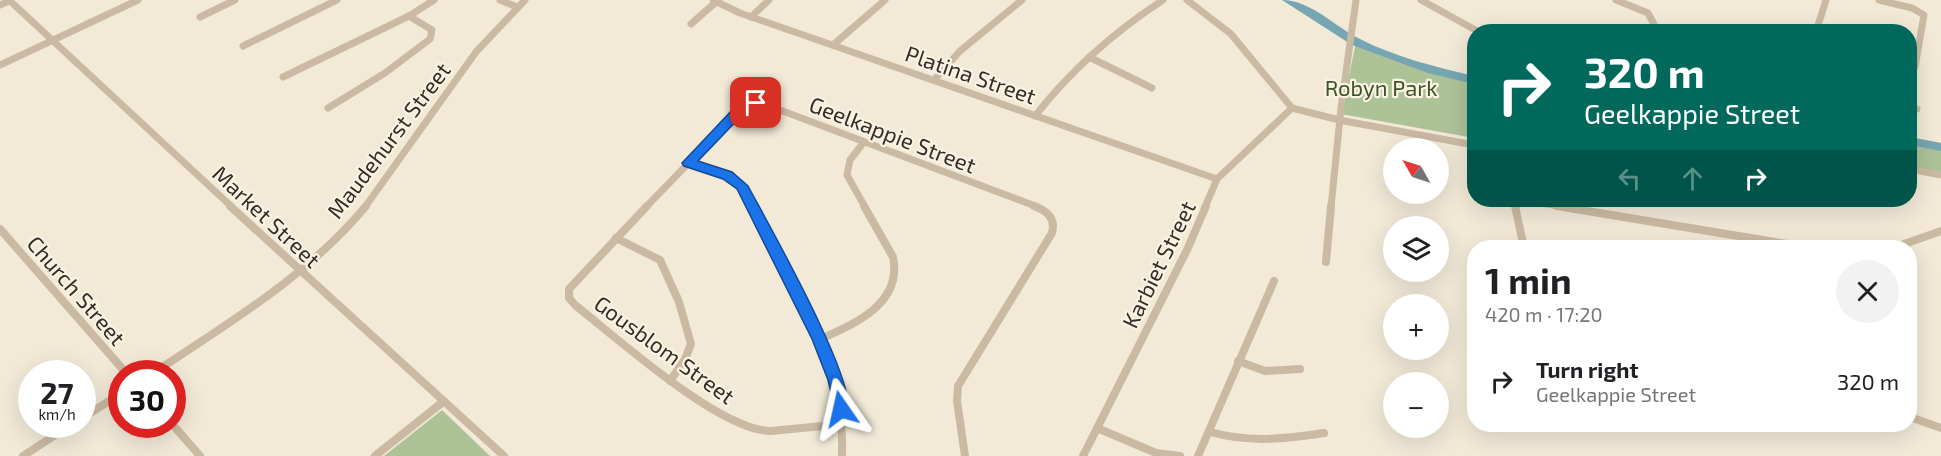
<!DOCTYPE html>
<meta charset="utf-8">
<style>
body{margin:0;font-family:"Exo 2",sans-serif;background:#f2f2f2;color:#202124;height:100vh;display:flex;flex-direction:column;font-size:22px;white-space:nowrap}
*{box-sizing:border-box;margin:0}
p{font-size:20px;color:#757577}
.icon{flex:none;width:33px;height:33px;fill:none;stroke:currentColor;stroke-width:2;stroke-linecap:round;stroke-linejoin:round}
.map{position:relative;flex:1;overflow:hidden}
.drawer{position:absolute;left:1467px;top:240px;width:450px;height:192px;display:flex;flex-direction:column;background:#fff;border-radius:24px;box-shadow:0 6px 24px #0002}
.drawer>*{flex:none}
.top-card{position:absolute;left:1467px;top:24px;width:450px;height:183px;border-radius:24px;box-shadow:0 6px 24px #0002;background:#00695c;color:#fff;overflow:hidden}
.needle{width:39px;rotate:309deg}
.fabs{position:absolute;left:1383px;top:138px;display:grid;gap:12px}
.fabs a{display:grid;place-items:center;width:66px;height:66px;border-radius:50%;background:#fff;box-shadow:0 6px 24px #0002;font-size:30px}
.speed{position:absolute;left:18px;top:360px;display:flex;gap:12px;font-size:30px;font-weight:700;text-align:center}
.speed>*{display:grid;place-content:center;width:78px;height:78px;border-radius:50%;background:#fff;box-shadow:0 6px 24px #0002;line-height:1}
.speed small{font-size:15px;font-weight:400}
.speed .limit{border:9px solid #d22;background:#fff;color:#111}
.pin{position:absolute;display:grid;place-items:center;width:51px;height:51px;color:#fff;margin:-26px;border-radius:12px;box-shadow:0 3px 9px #0006}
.me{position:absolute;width:66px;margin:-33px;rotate:349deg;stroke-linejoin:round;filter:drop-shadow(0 0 4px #0008)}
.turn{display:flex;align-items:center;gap:21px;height:126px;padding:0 18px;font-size:27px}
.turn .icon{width:78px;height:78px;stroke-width:2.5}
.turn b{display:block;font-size:42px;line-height:51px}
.lanes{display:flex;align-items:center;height:57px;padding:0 18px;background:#0003;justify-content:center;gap:30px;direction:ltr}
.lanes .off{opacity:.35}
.round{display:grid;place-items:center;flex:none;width:63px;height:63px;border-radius:32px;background:#f2f2f2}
.overview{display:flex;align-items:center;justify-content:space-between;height:102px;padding:0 18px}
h1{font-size:36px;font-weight:700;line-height:45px}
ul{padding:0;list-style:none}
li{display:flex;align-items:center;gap:18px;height:78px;padding:0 18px}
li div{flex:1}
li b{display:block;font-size:22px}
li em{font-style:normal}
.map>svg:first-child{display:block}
.green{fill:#adc297}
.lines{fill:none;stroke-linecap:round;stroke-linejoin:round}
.river{fill:#75a6b1;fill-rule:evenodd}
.minor-far1{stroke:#cbbaa3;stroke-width:7}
.minor{stroke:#cbbaa3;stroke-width:8}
.route{fill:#1a73e8;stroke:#114b97;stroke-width:1.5}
.labels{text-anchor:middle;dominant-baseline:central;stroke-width:4.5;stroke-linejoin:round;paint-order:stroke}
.street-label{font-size:22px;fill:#352c25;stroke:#faf3e3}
.park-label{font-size:22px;fill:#3e5428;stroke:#faf3e3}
</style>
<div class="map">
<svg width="1941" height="456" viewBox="0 0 1941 456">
<rect width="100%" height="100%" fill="#f2e9d7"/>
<g class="green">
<polygon points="1356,42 1432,70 1474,80 1474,138 1341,114"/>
<polygon points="1910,141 1941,147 1941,172 1910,166"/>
<polygon points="442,410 490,456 384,456"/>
</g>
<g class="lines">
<g class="river">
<path d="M1282 0C1311 0 1335 27 1360 39 1395 57 1436 67 1474 76V84L1428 73 1352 45Z"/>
<polygon points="1910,137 1941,143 1941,151 1910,145"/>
</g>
<g class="minor-far1">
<polyline points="9,0 232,207"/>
<polyline points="500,0 517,7"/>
<polyline points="713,0 740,13 1217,179"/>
<polyline points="1187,0 1231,34 1292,108 1339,120 1474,145"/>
<polyline points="1421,0 1479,32"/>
<polyline points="1616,0 1648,13 1658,32"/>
<polyline points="1879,0 1912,8 1924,15 1915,67 1910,75"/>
<polyline points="0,5 9,1"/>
<polyline points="200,17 235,0"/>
<polyline points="751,17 769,0"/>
<polyline points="691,24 716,2"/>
<polyline points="1816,32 1826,0"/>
<polyline points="833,45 885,0"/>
<polyline points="243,46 337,0"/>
<polyline points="1089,57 1152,88"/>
<polyline points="0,65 138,0"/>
<polyline points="283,77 409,16 434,0"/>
<polyline points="934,80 960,51 1022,0"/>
<polyline points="1910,107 1917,109"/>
<polyline points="328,108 385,73 430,39 432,30 409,16"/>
<path d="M1035 116C1071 70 1114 32 1163 0"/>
<polyline points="864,142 850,160 847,175 865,207"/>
<path d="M688 163C722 174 735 173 752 207"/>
<polyline points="1910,169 1941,175"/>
<polyline points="1514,200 1516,207"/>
<polyline points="1521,200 1566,207"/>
<polyline points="365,207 476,52 525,0"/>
<polyline points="646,207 738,112 752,103 772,107 1038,207"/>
<polyline points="1205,207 1217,179 1292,108"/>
<polyline points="1331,207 1341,108 1356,0"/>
</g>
<g class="minor">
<polyline points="230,206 504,456"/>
<path d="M647 206 569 289V298L575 305C617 338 720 431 771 431L843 424"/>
<path d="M751 206C791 285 846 364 842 456"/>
<polyline points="1515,206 1524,248"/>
<polyline points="1557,206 1811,248"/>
<polyline points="0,229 127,374"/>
<polyline points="616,238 660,260 679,302 691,344 685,359 670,381"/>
<polyline points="1893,248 1941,231"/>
<polyline points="1326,262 1331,206"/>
<path d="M820 339C854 325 903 303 893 257L864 206"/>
<polyline points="1238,361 1265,371 1300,369"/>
<path d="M152 374C228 323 307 277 366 206"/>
<polyline points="1910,417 1941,428"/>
<polyline points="82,418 122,393"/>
<polyline points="172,424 200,456"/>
<polyline points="1097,428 1156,453 1180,456"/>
<path d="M1210 432C1250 443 1284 439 1324 433"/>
<polyline points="23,456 72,424"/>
<polyline points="375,456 444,401"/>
<path d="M965 456 957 401 958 386 1052 233C1056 218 1047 211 1034 206"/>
<polyline points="1083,456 1187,250 1206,206"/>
<polyline points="1198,456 1274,281"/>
</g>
</g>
<path class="route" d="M756 99 762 103 745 112 698 161 732 172 748 186C766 220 860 385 847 413L841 415 836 413 828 380 812 339 737 189 723 179 684 166 682 163 736 106Z"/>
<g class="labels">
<g class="street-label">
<text transform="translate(971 74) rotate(19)">Platina Street</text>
<text transform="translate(893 134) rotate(21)">Geelkappie Street</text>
<text transform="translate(388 140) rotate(-53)">Maudehurst Street</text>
<text transform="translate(267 216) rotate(43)">Market Street</text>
<text transform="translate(1158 264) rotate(-64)">Karbiet Street</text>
<text transform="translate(77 290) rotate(49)">Church Street</text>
<text transform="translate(665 349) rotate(36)">Gousblom Street</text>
</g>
<g class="park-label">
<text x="1381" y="87">Robyn Park</text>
</g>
</g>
</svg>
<div class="fabs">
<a><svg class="needle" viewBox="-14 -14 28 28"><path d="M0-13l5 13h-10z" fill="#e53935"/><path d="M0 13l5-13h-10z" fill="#757577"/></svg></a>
<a><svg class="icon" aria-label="layers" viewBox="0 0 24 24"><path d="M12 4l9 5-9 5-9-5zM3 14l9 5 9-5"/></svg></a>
<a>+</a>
<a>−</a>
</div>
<div class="speed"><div>27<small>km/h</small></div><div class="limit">30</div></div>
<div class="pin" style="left:756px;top:103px;background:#d93025"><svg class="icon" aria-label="arrive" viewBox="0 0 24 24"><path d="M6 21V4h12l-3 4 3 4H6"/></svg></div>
<svg class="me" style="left:841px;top:409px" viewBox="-20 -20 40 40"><path d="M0-17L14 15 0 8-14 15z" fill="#1a73e8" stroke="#fff" stroke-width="4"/></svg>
<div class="top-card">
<div class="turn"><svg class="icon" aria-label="right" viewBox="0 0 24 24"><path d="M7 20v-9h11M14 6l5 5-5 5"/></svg><div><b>320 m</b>Geelkappie Street</div></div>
<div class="lanes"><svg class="icon off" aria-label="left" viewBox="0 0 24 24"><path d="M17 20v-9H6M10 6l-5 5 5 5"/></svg><svg class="icon off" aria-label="ahead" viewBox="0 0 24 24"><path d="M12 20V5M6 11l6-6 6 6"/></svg><svg class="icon" aria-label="right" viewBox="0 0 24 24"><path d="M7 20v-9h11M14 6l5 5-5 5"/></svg></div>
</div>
<section class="drawer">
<div class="overview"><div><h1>1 min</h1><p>420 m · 17:20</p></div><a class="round"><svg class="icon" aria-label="close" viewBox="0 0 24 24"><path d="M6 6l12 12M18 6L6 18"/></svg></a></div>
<ul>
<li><svg class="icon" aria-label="right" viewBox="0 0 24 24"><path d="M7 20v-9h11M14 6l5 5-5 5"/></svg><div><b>Turn right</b><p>Geelkappie Street</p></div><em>320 m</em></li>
</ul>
</section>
</div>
